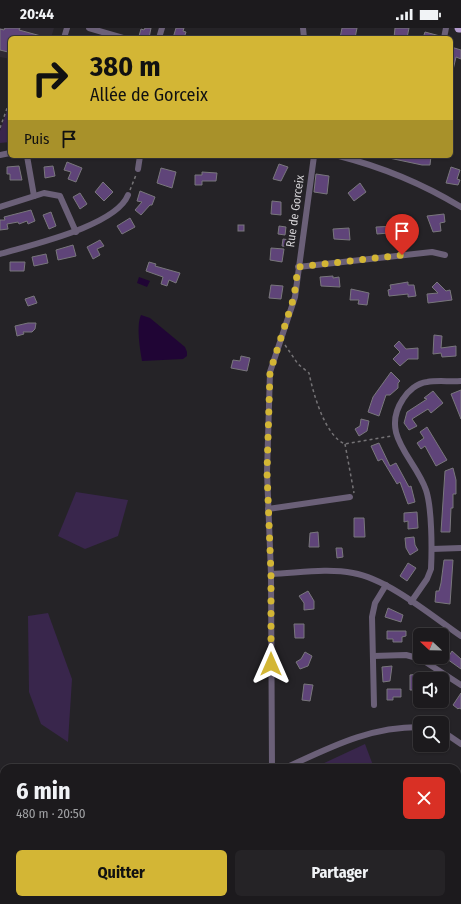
<!DOCTYPE html>
<html lang="fr">
<meta charset="utf-8">
<style>
body{margin:0;font-family:"Fira Sans Condensed",sans-serif;background:#252326;color:#f1f3f6;height:100vh;display:flex;flex-direction:column;font-size:15px;white-space:nowrap}
*{box-sizing:border-box;margin:0}
p{font-size:13px;color:#a0a1a4}
.icon{flex:none;width:22px;height:22px;fill:none;stroke:currentColor;stroke-width:2;stroke-linecap:round;stroke-linejoin:round}
.map{position:relative;flex:1;overflow:hidden}
.drawer{position:absolute;left:0px;top:736px;width:461px;height:140px;display:flex;flex-direction:column;background:#1c1a1d;border-radius:12px 12px 0 0;box-shadow:0 1px 3px #0004,0 0 0 1px #3a383b}
.drawer>*{flex:none}
.guide{position:absolute;left:8px;top:8px;width:445px;height:122px;border-radius:6px;box-shadow:0 1px 3px #0004,0 0 0 1px #3a383b;background:#d3b635;color:#111;overflow:hidden}
.needle{width:26px;rotate:292deg}
.tools{position:absolute;left:413px;top:600px;display:grid;gap:8px}
.tools a{display:grid;place-items:center;width:36px;height:36px;border-radius:6px;background:#1c1a1d;box-shadow:0 1px 3px #0004,0 0 0 1px #3a383b;font-size:20px}
.pin{position:absolute;display:grid;place-items:center;width:34px;height:34px;color:#fff;margin:-41px -17px;border-radius:50% 50% 50% 0;rotate:-45deg;box-shadow:0 0 4px #0007}
.pin .icon{rotate:45deg}
.me{position:absolute;width:44px;margin:-22px;rotate:0deg;stroke-linejoin:round;filter:drop-shadow(0 0 3px #0008)}
.turn{display:flex;align-items:center;gap:14px;height:84px;padding:0 16px;font-size:18px}
.turn .icon{width:52px;height:52px;stroke-width:2.5}
.turn b{display:block;font-size:28px;line-height:34px}
.then{display:flex;align-items:center;height:38px;padding:0 16px;background:#0003;gap:8px;font-size:15px}
.round{display:grid;place-items:center;flex:none;width:42px;height:42px;border-radius:6px;background:#252326}
.summary{display:flex;align-items:center;justify-content:space-between;height:68px;padding:0 16px}
h1{font-size:24px;font-weight:700;line-height:30px}
.cta{display:flex;gap:8px;margin-top:auto;padding:8px 16px}
.cta a{flex:1;height:46px;border-radius:6px;background:#d3b635;color:#111;font-size:16px;font-weight:700;line-height:46px;text-align:center}
.cta a+a{background:#252326;color:#f1f3f6}
.status{display:flex;justify-content:space-between;align-items:center;height:28px;padding:0 20px;background:#1c1a1d;direction:ltr}
.status svg{height:11px;fill:currentColor}
.map>svg:first-child{display:block}
.built{fill:#2e2a33}
.green{fill:#39264c}
.water{fill:#200535}
.building{fill:#5f4479;stroke:#79777c}
.lines{fill:none;stroke-linecap:round;stroke-linejoin:round}
.path{stroke:#757376;stroke-width:1.5;stroke-dasharray:3 3;stroke-linecap:butt}
.minor{stroke:#6b6078;stroke-width:6}
.primary{stroke:#b39bce;stroke-width:9}
.route{stroke:#d3b635;stroke-width:7;stroke-dasharray:0 12.6}
.labels{text-anchor:middle;dominant-baseline:central;stroke-width:4;stroke-linejoin:round;paint-order:stroke}
.street-label{font-size:12px;fill:#d4d2d5;stroke:#252327}
</style>
<div class="status"><b>20:44</b><svg viewBox="0 0 49 12"><path d="M0 12V9h3v3zM5 12V6h3v6zM10 12V3h3v9zM15 12V0h3v12zM26 1h20v11H26zM47 4h2v5h-2z"/></svg></div>
<div class="map">
<svg width="461" height="876" viewBox="0 0 461 876">
<rect width="100%" height="100%" fill="#252327"/>
<polygon class="built" points="0,0 54,0 51,10 10,10 10,31 0,29"/>
<g class="green">
<polygon points="10,74 10,114 0,115 0,103"/>
<polygon points="76,464 128,472 118,508 85,521 58,508"/>
<polygon points="48,585 72,651 68,714 41,696 29,664 28,588"/>
<polygon points="365,716 374,740 319,740 320,737"/>
</g>
<g class="water">
<polygon points="139,249 150,253 147,259 137,255"/>
<path d="M141 287 150 290 185 319 187 324V328L183 331 142 333C140 322 136 297 141 287Z"/>
</g>
<g class="building">
<polygon points="5,0 20,0 19,2 41,8 41,10 10,10 10,24 8,24 0,22 0,1 4,2"/>
<polygon points="145,0 151,0 149,10 139,8 141,1 144,2"/>
<polygon points="176,0 184,0 183,3 186,4 184,10 173,10"/>
<polygon points="342,0 357,0 355,10 340,10"/>
<polygon points="395,0 409,0 407,10 394,10"/>
<polygon points="425,4 440,8 440,10 423,10"/>
<polygon points="451,19 461,22 461,31 456,29 453,42 451,42"/>
<polygon points="389,128 418,130 418,128 431,128 430,137 422,137 389,130"/>
<polygon points="67,134 82,140 76,154 68,151 71,144 64,142"/>
<polygon points="279,136 288,139 281,153 273,151"/>
<polygon points="19,138 22,152 10,152 10,146 7,146 7,139"/>
<polygon points="53,138 55,148 45,150 44,139"/>
<polygon points="451,139 460,142 457,151 460,152 458,157 446,155"/>
<polygon points="161,140 176,144 172,160 157,155"/>
<polygon points="202,144 217,145 216,153 202,153 202,157 195,157 195,147 202,147"/>
<polygon points="316,146 329,148 327,166 314,164"/>
<polygon points="103,154 113,164 104,173 95,164"/>
<polygon points="360,155 366,164 354,173 348,165"/>
<polygon points="140,163 155,169 152,177 150,177 141,187 135,182 142,174 137,173"/>
<polygon points="80,165 87,176 80,181 73,169"/>
<polygon points="272,173 281,174 281,187 271,186"/>
<polygon points="31,182 35,193 28,196 27,193 19,196 18,194 7,196 8,201 0,202 0,192 5,192 4,189"/>
<polygon points="51,184 56,198 49,201 43,187"/>
<polygon points="444,186 445,194 440,195 441,203 433,204 427,188"/>
<polygon points="130,190 135,199 122,206 117,198"/>
<rect x="238" y="197" width="6" height="6"/>
<polygon points="279,198 286,199 285,207 278,206"/>
<polygon points="398,198 398,200 407,199 408,210 390,211 389,205 377,206 376,199"/>
<polygon points="349,200 350,212 334,211 333,201"/>
<polygon points="283,211 290,212 290,219 282,218"/>
<polygon points="100,212 104,218 97,221 100,227 93,231 87,219"/>
<polygon points="73,217 76,228 58,232 56,222"/>
<polygon points="271,220 284,221 282,234 270,232"/>
<polygon points="46,226 48,235 34,238 32,229"/>
<polygon points="10,234 25,234 24,243 10,243"/>
<polygon points="149,234 156,236 155,238 180,245 176,255 169,252 167,258 161,256 163,249 146,243"/>
<polygon points="333,248 333,250 339,249 340,259 321,258 320,249"/>
<polygon points="408,254 408,257 414,257 416,268 408,269 408,266 389,268 388,262 391,261 390,257"/>
<polygon points="437,254 446,263 450,262 452,272 428,275 427,266 438,265 432,259"/>
<polygon points="271,257 283,258 281,271 269,270"/>
<polygon points="351,261 369,265 367,277 358,276 359,272 350,272"/>
<polygon points="34,268 37,275 28,278 25,271"/>
<polygon points="28,295 36,295 35,301 32,304 23,304 24,306 17,308 15,298"/>
<polygon points="434,307 442,308 441,320 456,318 456,328 442,329 441,325 433,326"/>
<polygon points="399,313 406,321 418,320 418,331 408,331 400,338 393,331 400,324 394,318"/>
<polygon points="241,328 250,330 247,343 231,340 233,332 240,333"/>
<polygon points="391,344 400,353 398,355 398,360 390,367 386,367 379,388 368,384 373,369"/>
<polygon points="461,362 461,391 451,366"/>
<polygon points="433,363 443,375 431,385 428,381 412,391 417,398 409,402 404,395 407,384 427,371 424,370"/>
<polygon points="361,391 369,393 367,403 359,408 355,401 360,398"/>
<polygon points="427,399 447,432 436,438 425,418 421,421 417,415 424,410 420,404"/>
<polygon points="379,415 390,438 396,435 409,459 411,458 415,474 408,476 400,454 397,456 382,431 378,433 371,418"/>
<polygon points="453,440 456,452 456,466 453,466 453,480 451,480 450,504 441,504 445,443"/>
<polygon points="417,484 418,500 408,501 408,493 404,494 404,485"/>
<polygon points="354,490 364,490 365,509 354,509"/>
<polygon points="318,504 319,519 309,519 310,505"/>
<polygon points="414,509 415,517 418,522 410,527 406,520 405,510"/>
<polygon points="336,520 342,520 343,529 337,530"/>
<polygon points="444,532 453,532 450,576 435,574 436,563 439,563 441,555"/>
<polygon points="408,535 416,540 407,553 400,548"/>
<polygon points="308,563 314,573 314,581 304,582 304,575 299,568"/>
<polygon points="388,580 403,587 401,594 385,589"/>
<polygon points="294,596 304,596 304,610 295,610"/>
<polygon points="387,603 406,603 406,608 402,609 402,614 393,614 393,611 387,611"/>
<polygon points="452,623 461,631 461,641 447,631"/>
<polygon points="305,624 312,628 308,638 300,641 296,634 301,631"/>
<polygon points="392,638 390,653 383,654 382,639"/>
<polygon points="420,646 419,662 410,662 410,647"/>
<polygon points="304,656 313,657 310,673 302,672"/>
<polygon points="387,661 401,661 401,669 393,669 393,672 387,672"/>
<polygon points="442,661 449,663 443,679 442,679"/>
<polygon points="461,665 461,681 459,680 458,681 453,677"/>
</g>
<g class="lines">
<g class="path">
<polyline points="0,100 10,72"/>
<polyline points="130,162 136,147"/>
<path d="M285 317 298 336 309 345C313 365 325 408 345 416L391 408"/>
<polyline points="345,416 354,465"/>
</g>
<g class="minor">
<polyline points="89,0 123,10"/>
<polyline points="303,0 304,10"/>
<polyline points="64,10 67,0"/>
<polyline points="159,10 162,0"/>
<polyline points="444,10 446,0"/>
<polyline points="0,127 10,125"/>
<polyline points="27,128 34,168"/>
<path d="M339 128C382 139 423 156 461 179"/>
<polyline points="138,141 140,128"/>
<polyline points="0,179 44,165 60,168 76,204"/>
<path d="M0 226C30 217 116 198 128 167"/>
<polyline points="298,239 432,224 445,227"/>
<polyline points="268,481 350,469"/>
<polyline points="432,521 461,520"/>
<path d="M271 546C298 545 327 540 353 545 388 551 432 588 461 608"/>
<path d="M411 574 427 551 431 541C432 521 432 480 426 462 415 430 379 407 403 371 408 363 417 355 427 354 438 352 450 354 461 353"/>
<polyline points="373,628 406,627 421,631 461,657"/>
<polyline points="374,677 372,589 375,575 386,557"/>
<polyline points="442,703 461,716"/>
<polyline points="272,740 271,546 267,444 270,344 295,269 314,128"/>
<path d="M285 740C331 719 368 699 420 699"/>
<polyline points="0,866 4,865"/>
<polyline points="122,872 124,876"/>
<polyline points="289,872 292,876"/>
<polyline points="25,876 38,872"/>
<polyline points="313,876 315,872"/>
</g>
<polyline class="primary" points="459,0 461,0"/>
</g>
<g class="lines">
<polyline class="route" points="271,636 271,546 267,444 270,344 294,269 298,239 402,227"/>
</g>
<g class="labels">
<g class="street-label">
<text transform="translate(295 183) rotate(-82)">Rue de Gorceix</text>
</g>
</g>
</svg>
<div class="tools">
<a><svg class="needle" viewBox="-14 -14 28 28"><path d="M0-13l5 13h-10z" fill="#e53935"/><path d="M0 13l5-13h-10z" fill="#a0a1a4"/></svg></a>
<a><svg class="icon" aria-label="sound" viewBox="0 0 24 24"><path d="M4 9h4l5-4v14l-5-4H4zM17 9q2 3 0 6"/></svg></a>
<a><svg class="icon" aria-label="search" viewBox="0 0 24 24"><circle cx="10" cy="10" r="6"/><path d="M15 15l6 6"/></svg></a>
</div>
<div class="pin" style="left:402px;top:227px;background:#d93025"><svg class="icon" aria-label="arrive" viewBox="0 0 24 24"><path d="M6 21V4h12l-3 4 3 4H6"/></svg></div>
<svg class="me" style="left:271px;top:636px" viewBox="-20 -20 40 40"><path d="M0-17L14 15 0 8-14 15z" fill="#d3b635" stroke="#fff" stroke-width="4"/></svg>
<div class="guide">
<div class="turn"><svg class="icon" aria-label="right" viewBox="0 0 24 24"><path d="M7 20v-9h11M14 6l5 5-5 5"/></svg><div><b>380 m</b>Allée de Gorceix</div></div>
<div class="then">Puis<svg class="icon" aria-label="arrive" viewBox="0 0 24 24"><path d="M6 21V4h12l-3 4 3 4H6"/></svg></div>
</div>
<section class="drawer">
<div class="summary"><div><h1>6 min</h1><p>480 m · 20:50</p></div><a class="round" style="background:#d93025;color:#fff"><svg class="icon" aria-label="close" viewBox="0 0 24 24"><path d="M6 6l12 12M18 6L6 18"/></svg></a></div>
<div class="cta"><a>Quitter</a><a>Partager</a></div>
</section>
</div>
